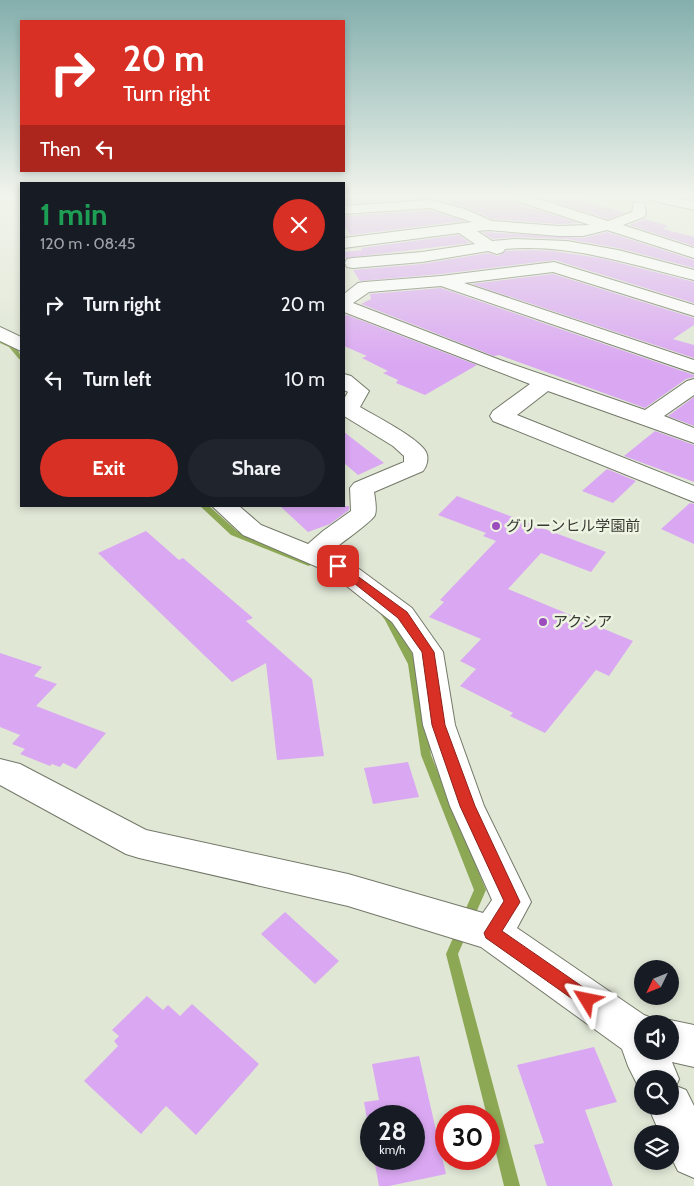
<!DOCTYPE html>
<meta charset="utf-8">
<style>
body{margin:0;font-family:Cabin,"Noto Sans JP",sans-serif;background:#20242c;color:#f1f3f6;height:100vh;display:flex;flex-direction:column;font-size:19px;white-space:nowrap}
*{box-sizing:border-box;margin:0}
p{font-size:16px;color:#9ea1a6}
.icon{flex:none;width:28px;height:28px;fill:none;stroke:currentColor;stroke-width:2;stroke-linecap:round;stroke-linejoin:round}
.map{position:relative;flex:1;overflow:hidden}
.side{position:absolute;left:20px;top:182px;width:325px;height:325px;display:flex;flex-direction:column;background:#171b24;border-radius:0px;box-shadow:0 2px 8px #0003}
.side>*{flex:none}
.banner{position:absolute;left:20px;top:20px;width:325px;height:152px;border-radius:0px;box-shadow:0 2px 8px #0003;background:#d93025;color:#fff;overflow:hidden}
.needle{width:32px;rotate:227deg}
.controls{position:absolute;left:634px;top:960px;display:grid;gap:10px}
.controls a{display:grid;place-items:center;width:45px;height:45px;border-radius:50%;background:#171b24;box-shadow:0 2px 8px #0003;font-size:25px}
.speed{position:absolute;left:360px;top:1105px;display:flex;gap:10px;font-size:25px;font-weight:700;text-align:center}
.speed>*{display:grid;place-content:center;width:65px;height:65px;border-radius:50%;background:#171b24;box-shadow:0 2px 8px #0003;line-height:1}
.speed small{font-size:12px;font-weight:400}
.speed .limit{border:8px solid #d22;background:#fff;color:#111}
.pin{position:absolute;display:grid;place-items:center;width:42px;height:42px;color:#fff;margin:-21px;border-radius:10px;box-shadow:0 2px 8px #0006}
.me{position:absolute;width:55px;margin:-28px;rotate:305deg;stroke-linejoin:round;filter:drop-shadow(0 0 4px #0008)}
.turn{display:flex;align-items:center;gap:18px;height:105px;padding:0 20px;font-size:22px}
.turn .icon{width:65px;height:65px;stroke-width:2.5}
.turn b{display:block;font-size:35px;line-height:42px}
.then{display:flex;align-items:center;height:48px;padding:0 20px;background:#0003;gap:10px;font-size:19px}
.round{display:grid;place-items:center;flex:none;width:52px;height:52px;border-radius:26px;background:#20242c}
.head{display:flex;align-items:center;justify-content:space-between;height:85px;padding:0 20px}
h1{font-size:30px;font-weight:800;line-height:38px;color:#1e9e55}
.button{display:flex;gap:10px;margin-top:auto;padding:10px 20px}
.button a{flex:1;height:58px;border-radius:30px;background:#d93025;color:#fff;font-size:20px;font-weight:800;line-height:58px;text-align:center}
.button a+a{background:#20242c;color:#f1f3f6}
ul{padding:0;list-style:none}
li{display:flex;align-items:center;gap:15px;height:75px;padding:0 20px}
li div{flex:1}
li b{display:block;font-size:19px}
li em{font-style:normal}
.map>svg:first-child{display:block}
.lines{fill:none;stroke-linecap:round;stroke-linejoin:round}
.stream{fill:#8da854;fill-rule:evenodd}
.building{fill:#daa8f2}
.minor-casing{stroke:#737969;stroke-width:2}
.minor{fill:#fff;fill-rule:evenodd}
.route{fill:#d93025;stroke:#8d1f18}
.poi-dot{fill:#9c4cbc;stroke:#edf4e2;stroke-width:2}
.labels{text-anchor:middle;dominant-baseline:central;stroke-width:5;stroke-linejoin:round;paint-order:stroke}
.poi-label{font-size:15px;fill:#373a33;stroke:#edf4e2;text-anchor:start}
</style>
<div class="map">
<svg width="694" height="1186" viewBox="0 0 694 1186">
<rect width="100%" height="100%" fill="#e0e7d5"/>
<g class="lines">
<g class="stream">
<path d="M0 339C10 343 21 348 21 360L19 359 9 347 0 343Z"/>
<polygon points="200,506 209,506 237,531 312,561 313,563 309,566 306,565 231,535"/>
<polygon points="383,609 386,610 392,617 418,664 431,755 486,890 458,954 520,1186 504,1186 489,1124 489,1116 487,1116 446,954 474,890 421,755 408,664 385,620 379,612"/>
</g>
</g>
<g class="building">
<polygon points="367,197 510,197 513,202 579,223 559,224 492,219 466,207 430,198 344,204 344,198"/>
<polygon points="539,197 572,197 625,213 608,219"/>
<polygon points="430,210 464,221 351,235 344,226 344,216"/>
<polygon points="645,219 668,226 663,229 694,237 694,246 629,225"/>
<polygon points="482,232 583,238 607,232 694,260 694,268 618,248 567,239 515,237 492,239"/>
<polygon points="459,235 470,243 346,258 344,254 344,252 363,250 361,248"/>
<polygon points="529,250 553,251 600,258 694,282 694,303 555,260 441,274 360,281 353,270 422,264 488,253 498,256 506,251"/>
<polygon points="553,274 694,318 694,325 673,339 694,345 694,358 472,284"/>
<polygon points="441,288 694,375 694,377 686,379 645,408 499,355 494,356 361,304 371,299 370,294"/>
<polygon points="347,315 477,365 425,395 396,383 398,380 383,373 388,371 362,358 367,356 344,346 344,316"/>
<polygon points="694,397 694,426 668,416"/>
<polygon points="655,431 694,445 694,482 624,456"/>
<polygon points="344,432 384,463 358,475 344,463"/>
<polygon points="607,469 636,481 613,503 582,491"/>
<polygon points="457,496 606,552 591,572 541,553 508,589 633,641 609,676 596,670 545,733 510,716 513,713 460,686 476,669 460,661 481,639 429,617 444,602 440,600 496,541 483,536 486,533 438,515"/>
<polygon points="690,503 694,504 694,544 661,529"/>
<polygon points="280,506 349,506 349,510 330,524 308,532"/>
<polygon points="146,531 179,560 183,558 253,618 246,621 312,679 324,756 277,760 266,663 232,682 98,553"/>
<polygon points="0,653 42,667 34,676 57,684 36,706 106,733 76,769 63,763 60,767 52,764 50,766 20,754 25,749 12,744 20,735 0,727"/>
<polygon points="408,762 419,797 373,804 364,768"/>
<polygon points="285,912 339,961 315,984 261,934"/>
<polygon points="147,996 163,1010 168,1005 180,1016 192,1004 259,1064 196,1135 166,1106 141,1134 84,1081 118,1046 114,1041 119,1036 112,1030"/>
<polygon points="594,1047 617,1102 585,1110 613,1186 547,1186 534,1145 544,1143 517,1065"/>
<polygon points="419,1056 446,1174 389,1186 379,1186 374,1159 414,1159 414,1116 371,1116 371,1142 364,1102 379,1100 372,1064"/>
</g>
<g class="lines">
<g class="minor-casing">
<g id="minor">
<path d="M512 197H533L608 221 632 212 634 203H644L646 214 644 217 623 225 694 248V258L607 230 583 236H559L488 230 477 231 492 241 515 239 567 241 618 250 694 270V280C632 265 570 243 505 249L503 252 497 254 488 251 422 262 353 268 347 267 345 263 347 259 353 258 422 252 475 244 459 233 344 248V238L472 222 430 208 344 214V206L430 200 465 209 492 221 559 226 590 225 514 200Z"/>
<polygon points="648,197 673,197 694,202 694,210 650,200"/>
<polygon points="554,262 694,305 694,316 553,272 464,283 694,360 694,373 441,286 369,292 353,303 500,360 645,410 687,381 694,379 694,395 664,416 694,428 694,443 548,391 517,415 694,486 694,502 493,421 490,416 493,411 530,384 344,312 344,294 358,283 364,282 441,276"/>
<polygon points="0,327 21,337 21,351 0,341"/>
<path d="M344 374 351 376 369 391 360 407C375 416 419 438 426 452 429 458 427 466 423 471L374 492C375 498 377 509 375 515 372 522 338 545 329 553L347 560 412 608 443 652 455 725 484 806 531 902 517 928 644 1015 657 1020 658 1024H642V1051H670V1024H661L670 1020 694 1025V1067L672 1062 679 1079 676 1086 686 1090 694 1106V1178L678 1171 670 1155V1134H660L648 1106H670V1079H642V1094L628 1066 622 1049 481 947 348 906 139 858 126 854 0 785V759L20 764 146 830 348 874 483 913 492 900 450 806 423 725 413 653 392 622 329 572 243 535 212 506H239L261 525 308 544 323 531 351 511 350 488 354 483 404 462V456L393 446 344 416V399L348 392 344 390Z"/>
</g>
</g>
<use href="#minor" class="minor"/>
</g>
<linearGradient id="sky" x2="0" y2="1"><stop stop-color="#83afad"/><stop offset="0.54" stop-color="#f1f4ec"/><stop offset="1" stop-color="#f1f4ec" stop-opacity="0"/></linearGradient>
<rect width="694" height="363" fill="url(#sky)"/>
<polygon class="route" points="338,562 407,612 434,652 445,725 475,806 520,902 502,931 593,994 595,1000 593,1005 587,1008 581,1005 486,938 484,933 504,901 460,806 432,725 422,652 398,618 335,568 333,566 335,563"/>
<g class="poi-dot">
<circle cx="496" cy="526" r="5"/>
<circle cx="543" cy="622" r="5"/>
</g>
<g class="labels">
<g class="poi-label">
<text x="506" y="526">グリーンヒル学園前</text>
<text x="553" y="622">アクシア</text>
</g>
</g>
</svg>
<div class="controls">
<a><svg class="needle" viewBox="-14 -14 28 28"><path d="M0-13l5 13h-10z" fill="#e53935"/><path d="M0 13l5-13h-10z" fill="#9ea1a6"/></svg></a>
<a><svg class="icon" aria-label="sound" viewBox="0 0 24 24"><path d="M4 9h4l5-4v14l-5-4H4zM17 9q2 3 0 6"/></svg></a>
<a><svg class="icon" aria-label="search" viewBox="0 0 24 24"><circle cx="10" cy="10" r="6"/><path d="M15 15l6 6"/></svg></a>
<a><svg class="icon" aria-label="layers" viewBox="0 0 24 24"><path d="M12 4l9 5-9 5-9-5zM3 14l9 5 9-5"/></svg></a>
</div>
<div class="speed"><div>28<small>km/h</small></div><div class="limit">30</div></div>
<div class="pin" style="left:338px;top:566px;background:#d93025"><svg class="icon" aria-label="arrive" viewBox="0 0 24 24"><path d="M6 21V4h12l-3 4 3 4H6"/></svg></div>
<svg class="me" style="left:587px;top:1000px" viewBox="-20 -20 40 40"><path d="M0-17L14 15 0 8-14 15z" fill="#d93025" stroke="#fff" stroke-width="4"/></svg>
<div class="banner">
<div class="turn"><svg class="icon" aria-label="right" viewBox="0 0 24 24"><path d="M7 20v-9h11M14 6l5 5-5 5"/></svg><div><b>20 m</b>Turn right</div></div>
<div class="then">Then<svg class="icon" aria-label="left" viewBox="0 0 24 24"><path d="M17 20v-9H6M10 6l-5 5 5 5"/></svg></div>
</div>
<section class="side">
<div class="head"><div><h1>1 min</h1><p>120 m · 08:45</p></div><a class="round" style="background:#d93025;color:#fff"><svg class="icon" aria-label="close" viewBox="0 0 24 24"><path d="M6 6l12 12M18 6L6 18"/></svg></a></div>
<ul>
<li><svg class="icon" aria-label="right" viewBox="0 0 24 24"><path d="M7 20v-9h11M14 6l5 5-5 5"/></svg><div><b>Turn right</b></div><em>20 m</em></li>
<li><svg class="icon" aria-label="left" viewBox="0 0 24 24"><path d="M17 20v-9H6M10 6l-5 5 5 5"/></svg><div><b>Turn left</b></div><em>10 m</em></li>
</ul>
<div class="button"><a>Exit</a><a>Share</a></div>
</section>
</div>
